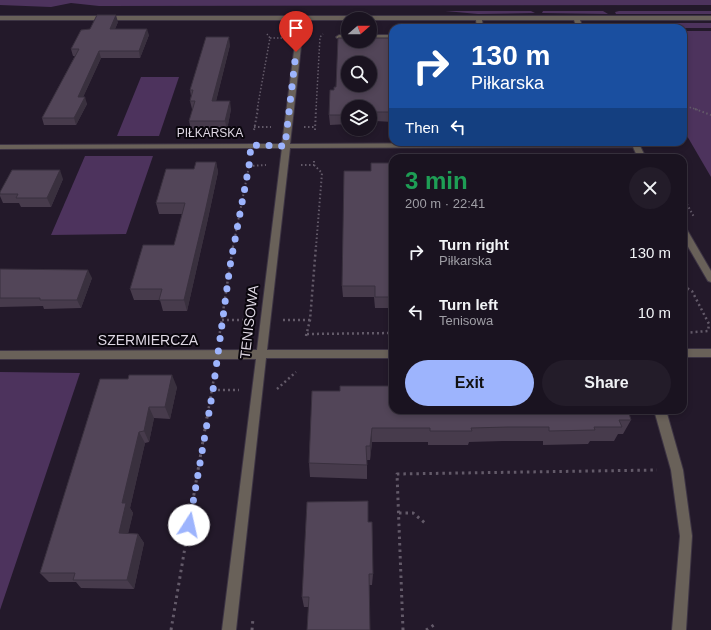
<!DOCTYPE html>
<meta charset="utf-8">
<style>
body{margin:0;font-family:Helvetica,sans-serif;background:#231c29;color:#f1f3f6;height:100vh;display:flex;flex-direction:column;font-size:15px;white-space:nowrap}
*{box-sizing:border-box;margin:0}
p{font-size:13px;color:#9f9ea5}
.icon{flex:none;width:22px;height:22px;fill:none;stroke:currentColor;stroke-width:2;stroke-linecap:round;stroke-linejoin:round}
.map{position:relative;flex:1;overflow:hidden}
.side{position:absolute;left:389px;top:154px;width:298px;height:260px;display:flex;flex-direction:column;background:#1a1320;border-radius:12px;box-shadow:0 2px 6px #0003,0 0 0 1px #38323e}
.side>*{flex:none}
.hud{position:absolute;left:389px;top:24px;width:298px;height:122px;border-radius:12px;box-shadow:0 2px 6px #0003,0 0 0 1px #38323e;background:#1a4fa0;color:#fff;overflow:hidden}
.needle{width:26px;rotate:70deg}
.controls{position:absolute;left:341px;top:12px;display:grid;gap:8px}
.controls a{display:grid;place-items:center;width:36px;height:36px;border-radius:50%;background:#1a1320;box-shadow:0 2px 6px #0003,0 0 0 1px #38323e;font-size:20px}
.pin{position:absolute;display:grid;place-items:center;width:34px;height:34px;color:#fff;margin:-41px -17px;border-radius:50% 50% 50% 0;rotate:-45deg;box-shadow:0 0 4px #0007}
.pin .icon{rotate:45deg}
.me{position:absolute;width:44px;margin:-22px;rotate:10deg;stroke-linejoin:round;filter:drop-shadow(0 0 3px #0008)}
.turn{display:flex;align-items:center;gap:14px;height:84px;padding:0 16px;font-size:18px}
.turn .icon{width:52px;height:52px;stroke-width:2.5}
.turn b{display:block;font-size:28px;line-height:34px}
.then{display:flex;align-items:center;height:38px;padding:0 16px;background:#0003;gap:8px;font-size:15px}
.round{display:grid;place-items:center;flex:none;width:42px;height:42px;border-radius:21px;background:#231c29}
.overview{display:flex;align-items:center;justify-content:space-between;height:68px;padding:0 16px}
h1{font-size:24px;font-weight:700;line-height:30px;color:#1e9e55}
.primary-button{display:flex;gap:8px;margin-top:auto;padding:8px 16px}
.primary-button a{flex:1;height:46px;border-radius:24px;background:#9db4fd;color:#111;font-size:16px;font-weight:700;line-height:46px;text-align:center}
.primary-button a+a{background:#231c29;color:#f1f3f6}
ul{padding:0;list-style:none}
li{display:flex;align-items:center;gap:12px;height:60px;padding:0 16px}
li div{flex:1}
li b{display:block;font-size:15px}
li em{font-style:normal}
.map>svg:first-child{display:block}
.green{fill:#4d335d}
.lines{fill:none;stroke-linecap:round;stroke-linejoin:round}
.minor-casing{stroke:#3d3444;stroke-width:2}
.path-far3{stroke:#635a69;stroke-width:1.5;stroke-dasharray:1.5 2;stroke-linecap:butt}
.path-far2{stroke:#635a69;stroke-width:2;stroke-dasharray:1.5 2.5;stroke-linecap:butt}
.path-far1{stroke:#635a69;stroke-width:2.5;stroke-dasharray:2 3;stroke-linecap:butt}
.path{stroke:#635a69;stroke-width:3;stroke-dasharray:2.5 4;stroke-linecap:butt}
.minor{fill:#696159;fill-rule:evenodd}
.wall{fill:#473b4c}
.shaded-wall{fill:#39303e}
.building{fill:#524558;stroke:#39303e;fill-rule:evenodd}
.route{stroke:#9db4fd;stroke-width:7;stroke-dasharray:0 12.6}
.labels{text-anchor:middle;dominant-baseline:central;stroke-width:4;stroke-linejoin:round;paint-order:stroke}
.far-street-label{font-size:12px;fill:#ded7e3;stroke:#0a060d}
.street-label{font-size:14px;fill:#ded7e3;stroke:#0a060d}
</style>
<div class="map">
<svg width="711" height="630" viewBox="0 0 711 630">
<rect width="100%" height="100%" fill="#23192a"/>
<g class="green">
<polygon points="0,0 711,0 711,5 99,6 71,3 51,7 0,5"/>
<polygon points="445,11 531,11 535,13 478,14"/>
<polygon points="543,11 603,11 608,14 542,13"/>
<polygon points="619,11 711,11 711,14 616,14 615,12"/>
<polygon points="621,23 711,23 711,28 624,28"/>
<polygon points="683,31 711,31 711,177 683,129"/>
<polygon points="141,77 179,77 159,136 117,136"/>
<polygon points="85,156 153,156 126,234 51,235"/>
<polygon points="0,372 80,373 0,610"/>
</g>
<g class="lines">
<g class="minor-casing">
<g id="minor">
<polygon points="0,16 711,16 711,20 580,20 583,28 577,28 574,20 482,20 483,28 477,28 476,20 304,20 290,144 638,142 646,158 638,158 633,147 290,148 267,350 393,350 393,358 266,358 236,630 222,630 256,359 0,359 0,351 257,350 282,148 0,149 0,145 282,144 298,20 0,20"/>
<polygon points="339,35 348,35 348,39 337,38 336,37"/>
<rect x="370" y="35" width="23" height="4"/>
<polygon points="683,227 686,228 711,271 711,282 708,281 683,238"/>
<rect x="683" y="349" width="28" height="8"/>
<polygon points="654,410 666,410 683,470 692,536 686,630 672,630 680,536 671,470"/>
</g>
</g>
<g class="path-far3">
<polyline points="270,38 282,38"/>
<polyline points="683,105 698,110"/>
<polyline points="257,110 270,38 267,34"/>
<polyline points="316,110 320,37 323,34"/>
</g>
<g class="path-far2">
<polyline points="695,109 711,115"/>
<polyline points="254,127 271,127"/>
<polyline points="304,127 316,127"/>
<polyline points="254,130 258,109"/>
<polyline points="315,130 316,109"/>
<polyline points="314,161 314,165 322,173 316,247"/>
<polyline points="301,165 314,165"/>
<polyline points="249,166 266,165"/>
<polyline points="683,197 694,217"/>
<polyline points="233,247 250,161"/>
</g>
<g class="path-far1">
<polyline points="683,286 692,291 709,324 708,331 683,333"/>
<polyline points="222,320 248,320"/>
<polyline points="283,320 310,320"/>
<polyline points="307,334 393,333"/>
<polyline points="306,336 310,320 316,246"/>
<polyline points="219,338 233,246"/>
<polyline points="277,389 296,372"/>
<polyline points="213,390 239,390"/>
<polyline points="207,418 215,372"/>
</g>
<g class="path">
<polyline points="399,513 413,513 425,523"/>
<polyline points="171,630 207,417"/>
<polyline points="252,630 253,618"/>
<polyline points="403,630 397,474 657,470"/>
<polyline points="426,630 434,625"/>
</g>
<use href="#minor" class="minor"/>
</g>
<g class="wall">
<polygon points="118,22 115,29 149,35 140,58 101,58 83,97 87,104 76,125 44,125 42,118 75,56 73,56 71,49 90,29"/>
<polygon points="393,38 393,122 375,121 375,124 370,124 370,107 348,107 348,124 330,125 329,115 334,90 336,87"/>
<polygon points="230,45 216,101 231,109 227,130 191,130 189,121 193,109 192,109 190,101 191,96 190,90"/>
<polygon points="216,162 218,172 207,223 187,311 163,311 160,300 134,300 130,289 174,245 182,214 159,214 156,203 194,169"/>
<polygon points="63,179 51,207 21,207 19,203 3,203 0,196 0,192"/>
<polygon points="393,179 393,308 375,308 374,297 343,297 342,286"/>
<polygon points="0,269 92,278 81,308 44,309 43,306 0,307"/>
<polygon points="100,379 177,387 170,419 154,418 149,442 145,443 130,508 133,513 128,533 138,534 144,543 134,589 81,588 76,582 49,582 40,573"/>
<polygon points="312,391 631,420 623,434 618,434 614,441 590,441 588,444 543,445 543,441 503,441 469,442 468,445 428,445 428,442 372,442 370,460 367,460 367,479 310,477 309,463"/>
<polygon points="368,522 373,574 372,585 369,585 308,607 304,607 302,597"/>
</g>
<g class="shaded-wall">
<polygon points="116,15 118,22 112,36 110,29"/>
<polygon points="147,29 149,35 140,58 139,51"/>
<polygon points="229,37 230,45 214,109 212,101"/>
<polygon points="99,51 101,58 80,104 78,97"/>
<polygon points="85,97 87,104 76,125 74,118"/>
<polygon points="230,101 231,109 227,130 225,121"/>
<polygon points="216,162 218,172 207,223 187,311 184,300"/>
<polygon points="60,170 63,179 51,207 47,198"/>
<polygon points="88,270 92,278 81,308 77,300"/>
<polygon points="172,375 177,387 170,419 165,407"/>
<polygon points="149,407 154,418 149,442 144,431"/>
<polygon points="372,428 372,442 370,460 370,446"/>
<polygon points="139,432 145,443 130,508 133,513 126,543 119,533 122,503"/>
<polygon points="138,534 144,543 134,589 127,580"/>
</g>
<g class="building">
<polygon points="97,15 116,15 110,29 147,29 139,51 99,51 78,97 85,97 74,118 42,118 79,49 71,49 81,30 90,29"/>
<polygon points="206,37 229,37 212,101 230,101 225,121 189,121 195,101 190,101 193,90 190,90"/>
<path d="M338 38H348V41H370V38H393V112H375V115H370V107H348V115H329L330 90H334V87H336ZM348 63H370V85H348Z"/>
<polygon points="196,162 216,162 205,212 184,300 159,300 162,289 130,289 143,245 174,245 185,203 156,203 166,169 194,169"/>
<polygon points="371,163 392,163 393,179 393,297 375,297 375,286 342,286 344,171 371,171"/>
<polygon points="12,170 60,170 47,198 16,198 18,194 0,194 0,192"/>
<polygon points="0,269 88,270 77,300 40,300 40,298 0,298"/>
<polygon points="129,375 172,375 165,407 149,407 144,431 139,432 122,503 126,503 119,533 138,534 127,580 73,580 75,573 40,573 100,379 128,379"/>
<polygon points="340,386 393,386 393,410 628,410 631,420 619,420 622,427 594,427 595,430 549,431 549,427 508,427 471,428 472,431 430,431 430,428 372,428 370,446 366,446 367,465 309,463 312,391 340,391"/>
<polygon points="368,501 368,522 372,522 373,574 369,574 370,630 307,630 309,597 302,597 307,502"/>
</g>
<g class="lines">
<polyline class="route" points="189,525 213,390 230,266 249,166 251,145 285,146 296,52"/>
</g>
<g class="labels">
<g class="far-street-label">
<text x="210" y="133">PIŁKARSKA</text>
</g>
<g class="street-label">
<text transform="translate(249 322) rotate(-83)">TENISOWA</text>
<text x="148" y="340">SZERMIERCZA</text>
</g>
</g>
</svg>
<div class="controls">
<a><svg class="needle" viewBox="-14 -14 28 28"><path d="M0-13l5 13h-10z" fill="#e53935"/><path d="M0 13l5-13h-10z" fill="#9f9ea5"/></svg></a>
<a><svg class="icon" aria-label="search" viewBox="0 0 24 24"><circle cx="10" cy="10" r="6"/><path d="M15 15l6 6"/></svg></a>
<a><svg class="icon" aria-label="layers" viewBox="0 0 24 24"><path d="M12 4l9 5-9 5-9-5zM3 14l9 5 9-5"/></svg></a>
</div>
<div class="pin" style="left:296px;top:52px;background:#d93025"><svg class="icon" aria-label="arrive" viewBox="0 0 24 24"><path d="M6 21V4h12l-3 4 3 4H6"/></svg></div>
<svg class="me" style="left:189px;top:525px" viewBox="-20 -20 40 40"><circle r="19" fill="#fff"/><path d="M0-13L10 11 0 6-10 11z" fill="#9db4fd"/></svg>
<div class="hud">
<div class="turn"><svg class="icon" aria-label="right" viewBox="0 0 24 24"><path d="M7 20v-9h11M14 6l5 5-5 5"/></svg><div><b>130 m</b>Piłkarska</div></div>
<div class="then">Then<svg class="icon" aria-label="left" viewBox="0 0 24 24"><path d="M17 20v-9H6M10 6l-5 5 5 5"/></svg></div>
</div>
<section class="side">
<div class="overview"><div><h1>3 min</h1><p>200 m · 22:41</p></div><a class="round"><svg class="icon" aria-label="close" viewBox="0 0 24 24"><path d="M6 6l12 12M18 6L6 18"/></svg></a></div>
<ul>
<li><svg class="icon" aria-label="right" viewBox="0 0 24 24"><path d="M7 20v-9h11M14 6l5 5-5 5"/></svg><div><b>Turn right</b><p>Piłkarska</p></div><em>130 m</em></li>
<li><svg class="icon" aria-label="left" viewBox="0 0 24 24"><path d="M17 20v-9H6M10 6l-5 5 5 5"/></svg><div><b>Turn left</b><p>Tenisowa</p></div><em>10 m</em></li>
</ul>
<div class="primary-button"><a>Exit</a><a>Share</a></div>
</section>
</div>
